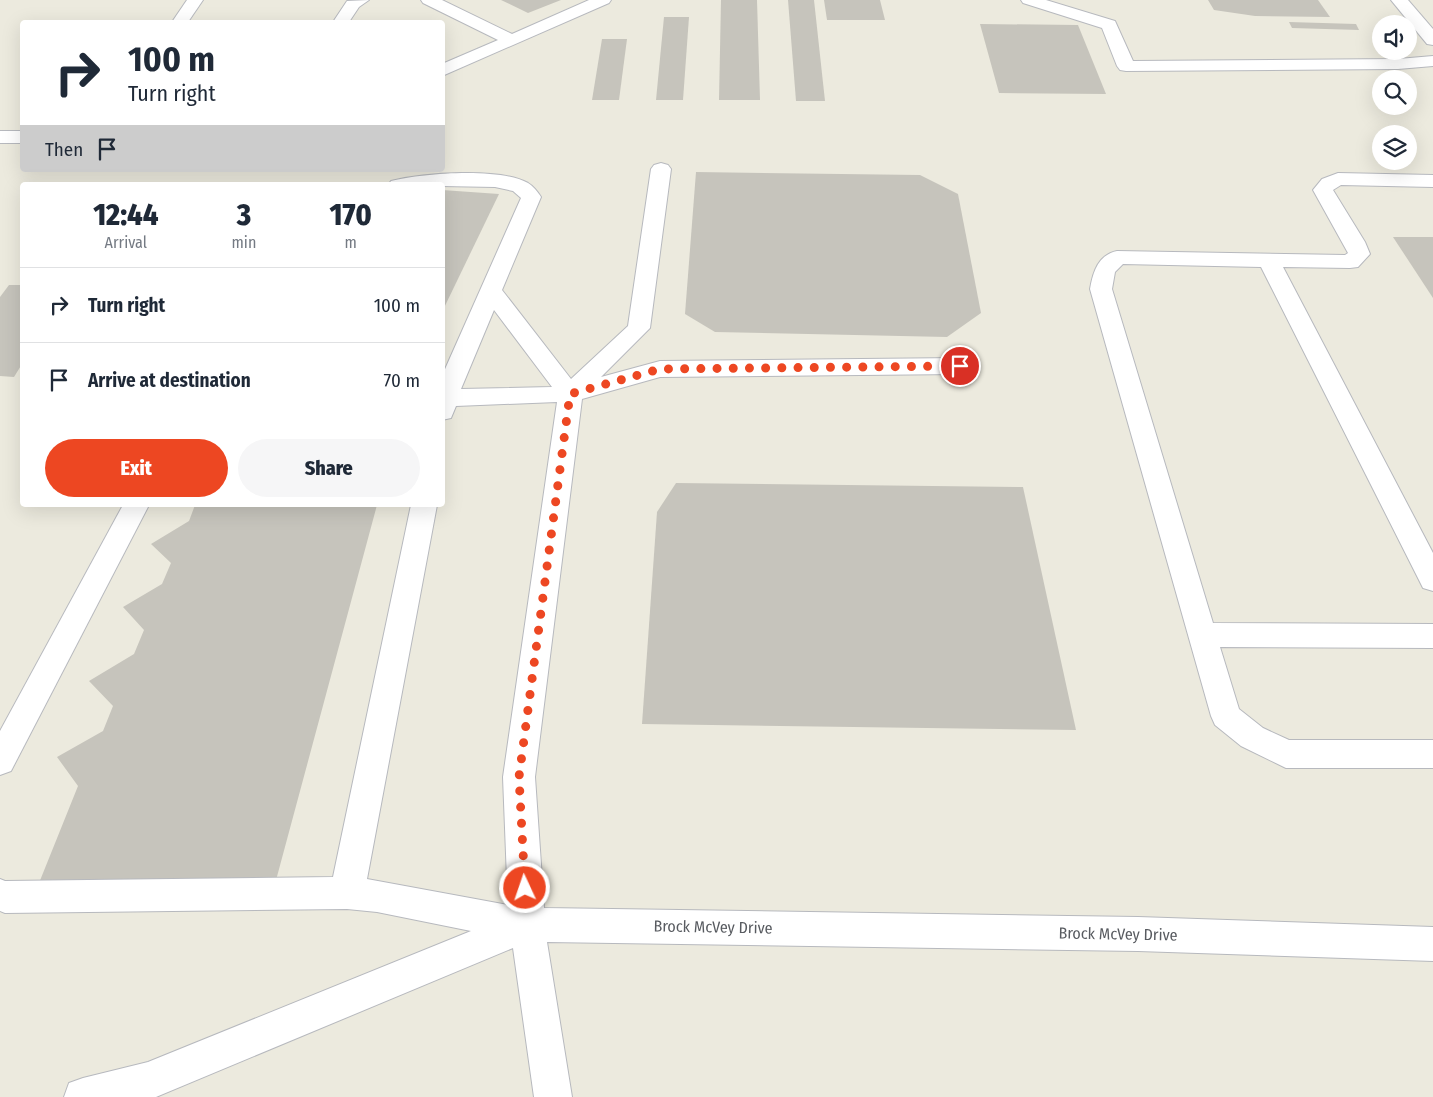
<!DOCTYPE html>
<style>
body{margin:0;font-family:"Fira Sans Condensed",sans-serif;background:#f6f6f7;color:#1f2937;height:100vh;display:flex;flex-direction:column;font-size:19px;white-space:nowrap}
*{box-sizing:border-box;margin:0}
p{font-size:16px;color:#747a83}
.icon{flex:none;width:28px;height:28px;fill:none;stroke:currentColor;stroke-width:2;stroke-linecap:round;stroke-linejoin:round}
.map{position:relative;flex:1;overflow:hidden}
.sheet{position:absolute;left:20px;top:182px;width:425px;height:325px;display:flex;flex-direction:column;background:#fff;border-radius:5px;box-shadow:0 5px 20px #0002}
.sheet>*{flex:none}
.top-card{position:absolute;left:20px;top:20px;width:425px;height:152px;border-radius:5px;box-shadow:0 5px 20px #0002;background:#fff;color:#1f2937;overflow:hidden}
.fabs{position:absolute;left:1372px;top:15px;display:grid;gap:10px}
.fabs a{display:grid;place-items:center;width:45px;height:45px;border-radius:50%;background:#fff;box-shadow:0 5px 20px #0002;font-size:25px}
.pin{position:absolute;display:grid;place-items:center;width:42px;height:42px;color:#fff;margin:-21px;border:2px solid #fff;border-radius:50%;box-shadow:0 1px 5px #0007}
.me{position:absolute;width:55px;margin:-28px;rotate:357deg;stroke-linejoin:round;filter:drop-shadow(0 0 4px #0008)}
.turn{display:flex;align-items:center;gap:18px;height:105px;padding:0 25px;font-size:22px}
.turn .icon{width:65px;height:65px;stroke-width:2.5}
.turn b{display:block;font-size:35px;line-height:42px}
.then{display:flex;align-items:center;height:48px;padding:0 25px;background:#0003;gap:10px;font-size:19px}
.eta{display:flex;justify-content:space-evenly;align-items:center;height:85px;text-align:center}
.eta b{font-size:30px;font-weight:800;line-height:35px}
.cta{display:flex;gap:10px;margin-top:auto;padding:10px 25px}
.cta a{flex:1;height:58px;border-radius:30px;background:#ed4722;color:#fff;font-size:20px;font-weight:800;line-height:58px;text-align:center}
.cta a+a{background:#f6f6f7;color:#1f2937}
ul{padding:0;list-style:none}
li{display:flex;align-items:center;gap:15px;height:75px;padding:0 25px;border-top:1px solid #e0e1e3}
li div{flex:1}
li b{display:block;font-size:19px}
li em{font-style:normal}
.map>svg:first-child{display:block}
.building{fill:#c6c4bc}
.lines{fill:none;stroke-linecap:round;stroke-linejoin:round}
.minor-casing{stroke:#b7b9be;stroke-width:2}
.minor{fill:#fff;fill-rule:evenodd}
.route{stroke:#ed4722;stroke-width:9;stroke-dasharray:0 16.2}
.labels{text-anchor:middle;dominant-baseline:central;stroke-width:4;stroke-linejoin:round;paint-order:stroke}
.near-street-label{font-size:16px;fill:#585b60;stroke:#fff}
</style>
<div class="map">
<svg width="1433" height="1097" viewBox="0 0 1433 1097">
<rect width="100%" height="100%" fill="#eceade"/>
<g class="building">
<polygon points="501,0 561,0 528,13"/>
<polygon points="721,0 757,0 760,100 719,100"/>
<polygon points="788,0 814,0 825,101 796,101"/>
<polygon points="824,0 880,0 885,20 827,20"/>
<polygon points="1208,0 1318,0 1330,17 1255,16 1214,10"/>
<polygon points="664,17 689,17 683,100 656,100"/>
<polygon points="1289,22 1356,24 1359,30 1292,28"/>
<polygon points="980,24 1078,25 1106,94 999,93"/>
<polygon points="602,39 627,39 619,100 592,100"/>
<polygon points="696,172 920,175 958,194 981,313 947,337 715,332 685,314"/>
<polygon points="442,190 499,194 442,312"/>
<polygon points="1393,237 1433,237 1433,298"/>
<polygon points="9,285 22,285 22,364 14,377 0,376 0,297"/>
<polygon points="676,483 1023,487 1076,730 642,724 657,512"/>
<polygon points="195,505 377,505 275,884 39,883 78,786 57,757 103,731 113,706 89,681 134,654 144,630 123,607 162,584 171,563 151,544 189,521"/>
</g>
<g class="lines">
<g class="minor-casing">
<g id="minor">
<polygon points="187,0 203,0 188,22 172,22"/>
<polygon points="369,0 359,7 349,22 333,22 347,1"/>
<polygon points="421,0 442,0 512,34 589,0 611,0 609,3 442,76 442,64 498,40 423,3"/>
<polygon points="1021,0 1046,0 1115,21 1133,61 1398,59 1433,56 1433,66 1398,69 1126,71 1120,70 1117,66 1102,28 1023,3"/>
<polygon points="1391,0 1408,0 1433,29 1433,45 1427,44"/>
<rect x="0" y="131" width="22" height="12"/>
<path d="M661 163 668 165 671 169 650 328 601 377 660 361 960 358 968 361 972 366 968 371 960 374 660 377 582 399 535 777 544 908 1138 917 1433 927V961L1138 951 547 942 572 1097H534L513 948 156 1097H64L69 1083 83 1078 148 1062 471 931 377 912 347 909 5 913 0 911V879L5 881 333 877 411 505H437L367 879 508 905 503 777 557 402 456 406 451 418 442 420V376L521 198 513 191 495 187 388 185 391 181C423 173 499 167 528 183 533 186 538 192 541 197L502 290 571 379 628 326 651 169 654 165ZM494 310 552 387 461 389Z"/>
<path d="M1338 173 1433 175V187L1341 185 1333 190 1365 242 1370 254 1358 267 1350 268 1283 267 1433 553V591L1423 588 1419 580 1261 267 1123 264 1115 272 1112 289 1213 623 1433 624V648L1220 647 1239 709 1263 728 1289 740H1433V768H1286L1241 746 1215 725 1211 716 1090 289C1093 272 1098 255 1117 251L1345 255 1348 253 1313 190 1322 179Z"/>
<polygon points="123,505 149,505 11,771 0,775 0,731"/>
</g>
</g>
<use href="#minor" class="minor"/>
</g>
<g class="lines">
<polyline class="route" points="525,888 519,777 570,394 660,369 960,366"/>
</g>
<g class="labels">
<g class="near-street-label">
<text transform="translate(713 927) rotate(1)">Brock McVey Drive</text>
<text transform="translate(1118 934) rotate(1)">Brock McVey Drive</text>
</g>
</g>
</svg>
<div class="fabs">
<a><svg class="icon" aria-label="sound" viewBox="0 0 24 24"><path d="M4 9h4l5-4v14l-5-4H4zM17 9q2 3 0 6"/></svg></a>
<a><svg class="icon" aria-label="search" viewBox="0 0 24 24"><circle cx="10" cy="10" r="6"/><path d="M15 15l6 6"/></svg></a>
<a><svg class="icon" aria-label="layers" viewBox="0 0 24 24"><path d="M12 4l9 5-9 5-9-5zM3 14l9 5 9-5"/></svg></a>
</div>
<div class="pin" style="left:960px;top:366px;background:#d93025"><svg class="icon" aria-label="arrive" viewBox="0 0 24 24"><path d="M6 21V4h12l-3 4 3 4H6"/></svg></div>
<svg class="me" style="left:525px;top:888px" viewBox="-20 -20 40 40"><circle r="17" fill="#ed4722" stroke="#fff" stroke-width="3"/><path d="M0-11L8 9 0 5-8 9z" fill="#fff"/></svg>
<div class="top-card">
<div class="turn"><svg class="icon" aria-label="right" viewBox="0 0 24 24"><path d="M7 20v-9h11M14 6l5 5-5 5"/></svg><div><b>100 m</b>Turn right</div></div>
<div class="then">Then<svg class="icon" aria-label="arrive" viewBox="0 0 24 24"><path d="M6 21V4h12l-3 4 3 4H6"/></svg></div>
</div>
<section class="sheet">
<div class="eta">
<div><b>12:44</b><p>Arrival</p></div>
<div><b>3</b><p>min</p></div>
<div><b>170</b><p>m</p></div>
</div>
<ul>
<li><svg class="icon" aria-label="right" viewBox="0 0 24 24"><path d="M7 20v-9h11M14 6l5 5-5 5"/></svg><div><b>Turn right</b></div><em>100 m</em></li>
<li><svg class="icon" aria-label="arrive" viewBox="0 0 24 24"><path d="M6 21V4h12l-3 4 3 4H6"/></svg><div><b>Arrive at destination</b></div><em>70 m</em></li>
</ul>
<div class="cta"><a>Exit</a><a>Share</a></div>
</section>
</div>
